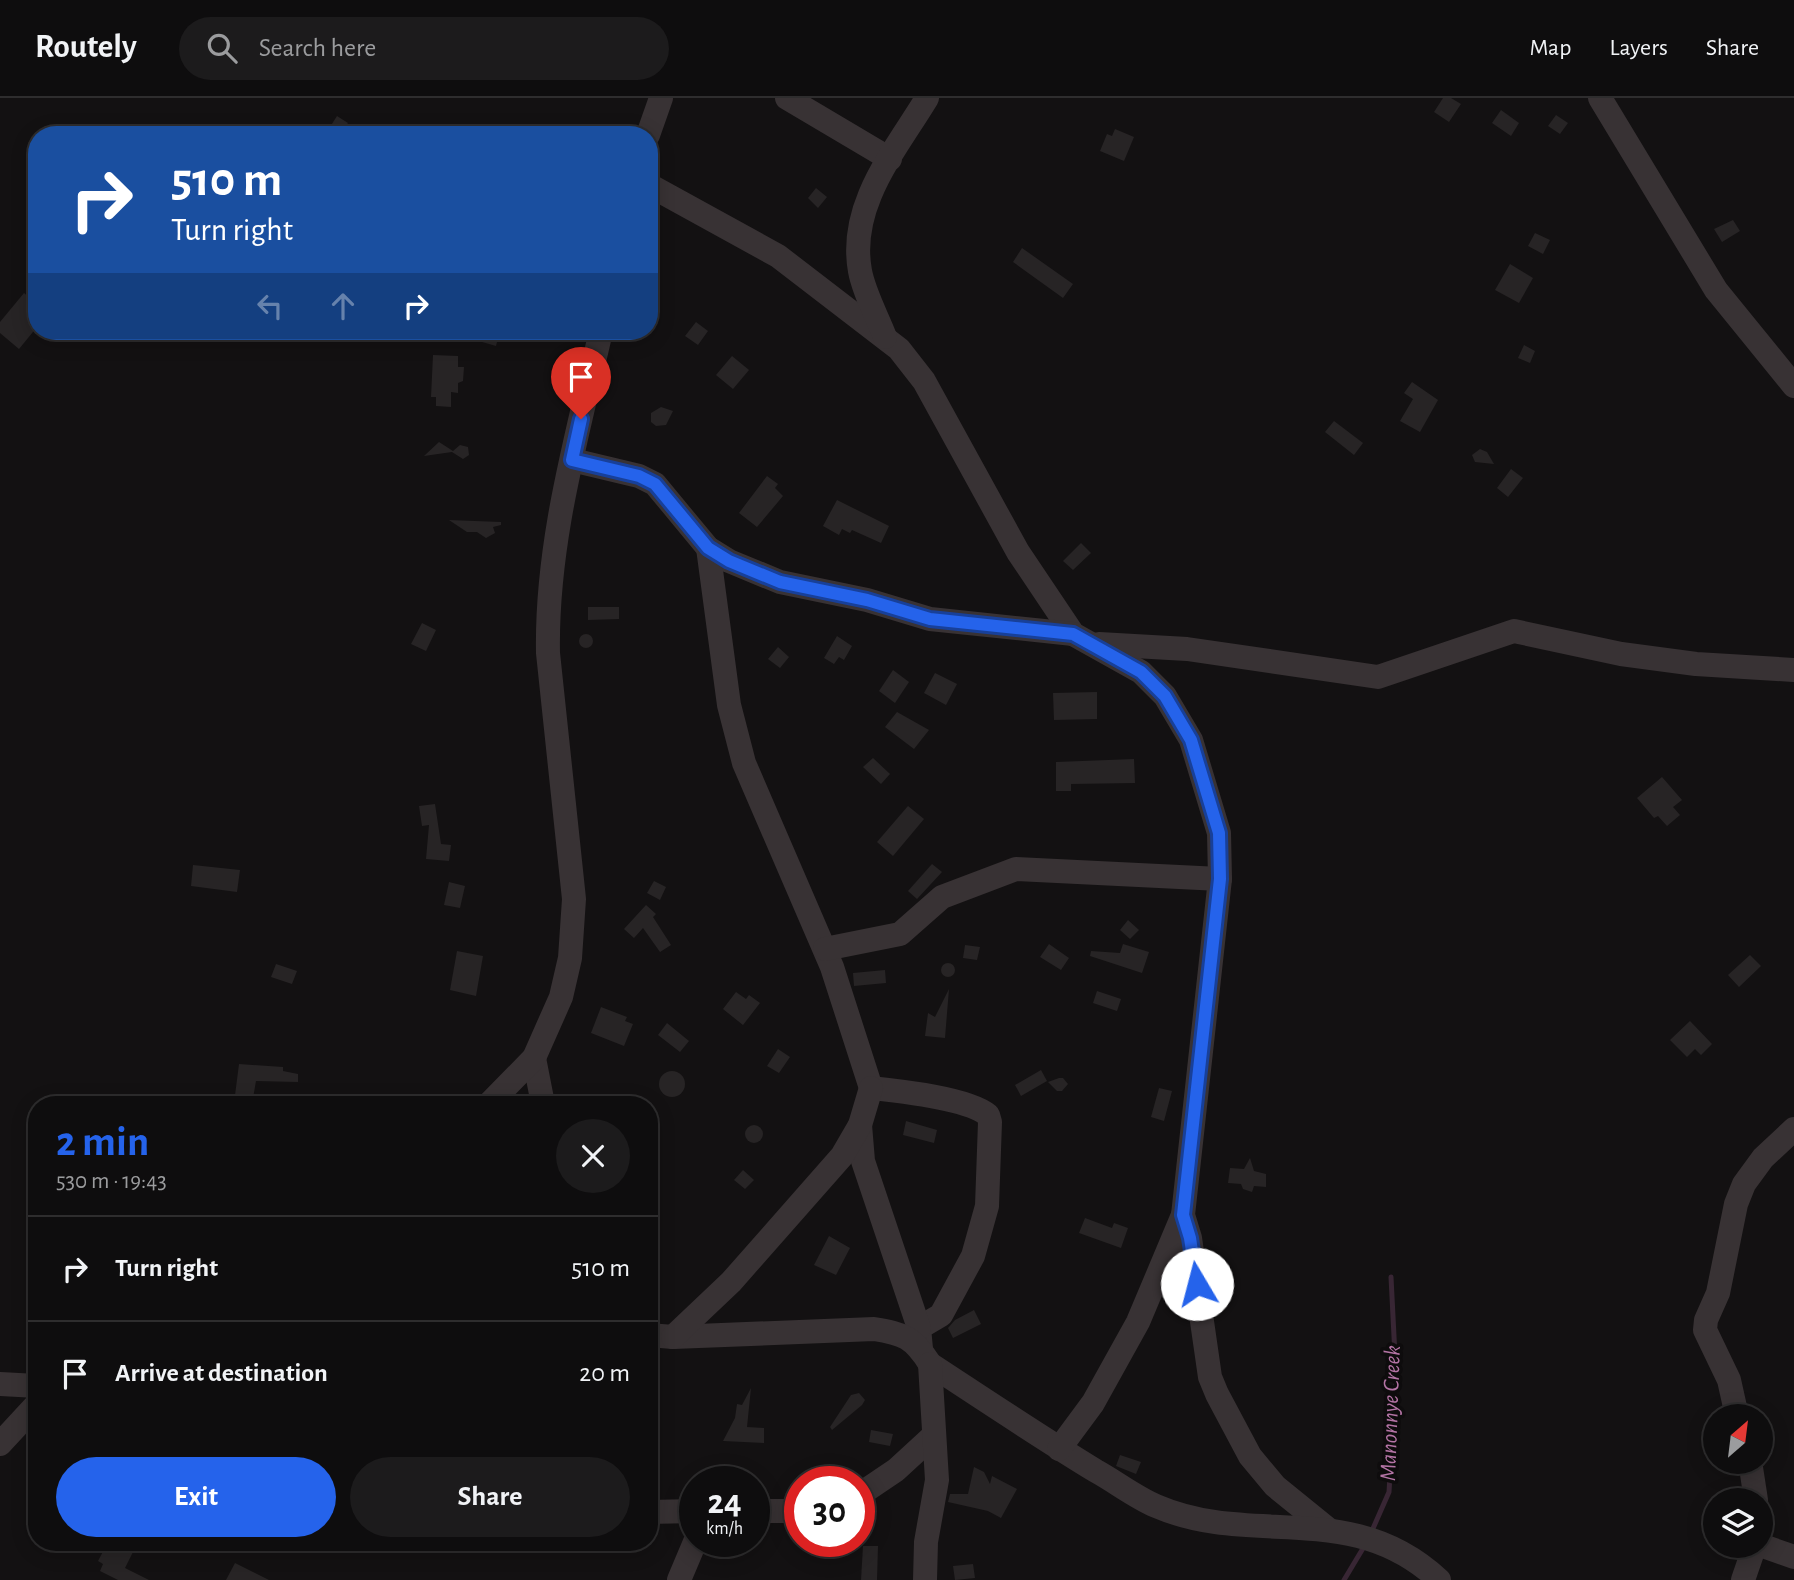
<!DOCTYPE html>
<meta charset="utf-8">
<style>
body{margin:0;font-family:"Alegreya Sans",sans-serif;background:#1c1b1c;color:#f1f3f6;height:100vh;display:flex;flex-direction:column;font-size:26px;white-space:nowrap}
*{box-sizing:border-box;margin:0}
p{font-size:23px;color:#9b9c9e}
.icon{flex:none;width:38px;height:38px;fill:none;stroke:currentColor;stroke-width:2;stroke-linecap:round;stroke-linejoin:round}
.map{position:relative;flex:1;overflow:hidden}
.panel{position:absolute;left:28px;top:998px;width:630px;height:455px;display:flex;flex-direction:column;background:#0e0d0e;border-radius:28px;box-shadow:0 4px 18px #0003,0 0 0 2px #2e2d2e}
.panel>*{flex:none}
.top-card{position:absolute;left:28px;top:28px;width:630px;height:214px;border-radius:28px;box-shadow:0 4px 18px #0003,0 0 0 2px #2e2d2e;background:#1a4fa0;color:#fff;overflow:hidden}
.needle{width:46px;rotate:28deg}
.fabs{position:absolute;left:1703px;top:1306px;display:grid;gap:14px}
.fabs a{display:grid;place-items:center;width:70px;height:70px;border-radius:50%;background:#0e0d0e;box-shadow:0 4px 18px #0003,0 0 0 2px #2e2d2e;font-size:35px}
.speed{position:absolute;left:679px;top:1368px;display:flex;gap:14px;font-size:35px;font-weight:700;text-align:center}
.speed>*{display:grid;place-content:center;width:91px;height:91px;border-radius:50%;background:#0e0d0e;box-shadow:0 4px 18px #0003,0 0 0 2px #2e2d2e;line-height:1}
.speed small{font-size:18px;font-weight:400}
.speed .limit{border:10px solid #d22;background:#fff;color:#111}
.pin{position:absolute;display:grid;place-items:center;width:60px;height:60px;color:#fff;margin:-72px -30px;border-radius:50% 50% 50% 0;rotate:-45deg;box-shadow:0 0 7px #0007}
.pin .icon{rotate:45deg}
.me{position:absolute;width:77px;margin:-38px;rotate:352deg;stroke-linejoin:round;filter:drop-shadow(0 0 5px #0008)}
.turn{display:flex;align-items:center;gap:24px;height:147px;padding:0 28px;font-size:32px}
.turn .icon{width:91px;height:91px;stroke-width:2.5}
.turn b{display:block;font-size:49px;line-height:60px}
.lanes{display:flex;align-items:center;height:66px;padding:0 28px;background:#0003;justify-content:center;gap:35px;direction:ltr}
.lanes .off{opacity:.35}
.round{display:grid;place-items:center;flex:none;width:74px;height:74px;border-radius:37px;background:#1c1b1c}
.summary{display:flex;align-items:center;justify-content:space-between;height:119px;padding:0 28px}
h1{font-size:42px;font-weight:700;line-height:52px;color:#2563eb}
.cta{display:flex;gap:14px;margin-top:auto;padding:14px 28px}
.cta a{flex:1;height:80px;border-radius:42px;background:#2563eb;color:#fff;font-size:28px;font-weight:700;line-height:80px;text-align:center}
.cta a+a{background:#1c1b1c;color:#f1f3f6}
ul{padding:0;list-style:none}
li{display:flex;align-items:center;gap:21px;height:105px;padding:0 28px;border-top:2px solid #2e2d2e}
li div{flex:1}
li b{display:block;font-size:26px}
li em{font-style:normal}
header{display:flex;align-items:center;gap:42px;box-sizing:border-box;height:98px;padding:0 35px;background:#0e0d0e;border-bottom:2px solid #2e2d2e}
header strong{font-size:33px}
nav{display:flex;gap:38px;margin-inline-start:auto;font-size:24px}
.search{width:490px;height:63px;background:#1c1b1c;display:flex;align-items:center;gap:18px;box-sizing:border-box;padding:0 24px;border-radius:38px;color:#9b9c9e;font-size:26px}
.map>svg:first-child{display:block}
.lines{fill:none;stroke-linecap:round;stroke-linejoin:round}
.stream{stroke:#382634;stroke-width:5}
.building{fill:#272425}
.minor{stroke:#383234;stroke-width:24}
.route-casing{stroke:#184099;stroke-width:18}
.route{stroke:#2563eb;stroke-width:12}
.labels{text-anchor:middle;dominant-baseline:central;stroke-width:7;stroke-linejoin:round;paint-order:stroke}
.water-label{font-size:23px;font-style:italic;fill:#b474a5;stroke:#0e0c0d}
</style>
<header>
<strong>Routely</strong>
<div class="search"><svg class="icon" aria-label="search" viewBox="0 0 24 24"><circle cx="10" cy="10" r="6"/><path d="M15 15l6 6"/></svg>Search here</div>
<nav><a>Map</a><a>Layers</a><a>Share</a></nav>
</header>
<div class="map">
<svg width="1794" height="1482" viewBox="0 0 1794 1482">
<rect width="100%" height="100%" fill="#131112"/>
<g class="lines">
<g class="stream">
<polyline points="1371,1435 1389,1394 1396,1278 1391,1179"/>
<polyline points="1344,1482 1365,1447"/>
</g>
</g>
<g class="building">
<polygon points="1443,0 1451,0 1461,6 1449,24 1434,14"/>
<polygon points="1501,12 1519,25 1511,38 1492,25"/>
<polygon points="1556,17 1568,25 1560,36 1548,28"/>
<polygon points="337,18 348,25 340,36 330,29"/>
<polygon points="1115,31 1134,39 1124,63 1100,53 1107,36 1112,38"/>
<polygon points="816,90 827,99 818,110 808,100"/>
<polygon points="1733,122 1740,133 1722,144 1714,131"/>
<polygon points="1535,135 1550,142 1543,156 1528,148"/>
<polygon points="1022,150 1073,186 1063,200 1013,164"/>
<polygon points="1510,166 1533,180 1519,205 1495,192"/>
<polygon points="24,195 37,206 37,229 19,251 0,235 0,224"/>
<polygon points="696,224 708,233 698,247 685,238"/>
<polygon points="455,233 488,233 499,236 496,248 454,236"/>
<polygon points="1524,247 1535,253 1530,265 1518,260"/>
<polygon points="433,257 458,258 458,269 464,269 463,283 458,285 458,295 451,294 451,309 436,308 436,299 431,299"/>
<polygon points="732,258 749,272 733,291 716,277"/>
<polygon points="1412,284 1438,302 1420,334 1400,323 1413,301 1404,295"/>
<polygon points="661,309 673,313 666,327 656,328 651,324 651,315"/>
<polygon points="1334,323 1363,345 1354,357 1325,334"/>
<polygon points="439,344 453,353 460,347 468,349 469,357 463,361 452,354 424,358"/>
<polygon points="1480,351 1487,354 1494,366 1475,364 1472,357"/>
<polygon points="1511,371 1523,380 1508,399 1497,390"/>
<polygon points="767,378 778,386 775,390 783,398 757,429 739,415"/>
<polygon points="837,402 889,428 881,445 852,432 850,435 842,431 839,437 823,428"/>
<polygon points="449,422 501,424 501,427 493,429 495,435 486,440 477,434 467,434"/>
<polygon points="1081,445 1091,455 1073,472 1063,463"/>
<polygon points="588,509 619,509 619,521 588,522"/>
<polygon points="422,525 436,532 426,553 411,546"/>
<circle cx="586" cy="543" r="7"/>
<polygon points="837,538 852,548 844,562 839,559 834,566 824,560"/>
<polygon points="778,549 789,559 780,570 768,561"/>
<polygon points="893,572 909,584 895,605 879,593"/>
<polygon points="935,575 957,586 946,607 924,595"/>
<polygon points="1097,594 1097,621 1054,622 1053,595"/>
<polygon points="897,614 929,632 914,651 885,629"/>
<polygon points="873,660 890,676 881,686 863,669"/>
<polygon points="1134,661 1135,685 1071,686 1071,693 1056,693 1056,664"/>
<polygon points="1662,679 1682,702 1673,709 1680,717 1667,728 1658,718 1654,720 1637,700"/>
<polygon points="435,706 441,746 451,747 449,763 426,761 429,727 422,728 419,708"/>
<polygon points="908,708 924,721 893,758 877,744"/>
<polygon points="932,766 942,774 917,801 908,793"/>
<polygon points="193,767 240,772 237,794 191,788"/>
<polygon points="654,783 666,789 660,802 647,795"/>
<polygon points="449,784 465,788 460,810 444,807"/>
<polygon points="646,807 656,816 653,819 671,847 660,854 643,830 634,840 624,831"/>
<polygon points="1128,822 1139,832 1130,841 1120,832"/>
<polygon points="1049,846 1069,860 1061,872 1040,859"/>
<polygon points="1123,846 1149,854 1142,875 1090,858 1091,853 1120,855"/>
<polygon points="965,847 980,849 977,862 963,860"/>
<polygon points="457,853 483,858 476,898 450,892"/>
<polygon points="1750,857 1761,868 1739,889 1728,877"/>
<circle cx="948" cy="872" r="7"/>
<polygon points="276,866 297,873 292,886 271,879"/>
<polygon points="885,872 886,885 854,888 853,875"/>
<polygon points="949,891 945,940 925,938 928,915 935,919"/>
<polygon points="1097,893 1121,901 1117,913 1093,905"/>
<polygon points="736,894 746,901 749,897 760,905 743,927 723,911"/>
<polygon points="601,909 627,919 625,923 633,926 624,948 591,935"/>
<polygon points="1690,923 1712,946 1701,957 1695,951 1687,959 1670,942"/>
<polygon points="667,925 689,943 680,954 658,937"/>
<polygon points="778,951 790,959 779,975 767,968"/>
<polygon points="239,966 283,969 283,973 298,976 298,984 256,983 252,1006 234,1005"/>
<polygon points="1041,972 1047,983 1021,998 1015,987"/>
<circle cx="672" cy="986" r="13"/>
<polygon points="1059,980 1063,980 1068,986 1062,993 1057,993 1048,984"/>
<polygon points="1159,990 1172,993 1164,1023 1151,1019"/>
<polygon points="906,1023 937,1032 934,1045 903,1037"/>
<circle cx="754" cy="1036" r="9"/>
<polygon points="1250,1060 1254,1073 1266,1076 1266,1089 1254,1088 1252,1094 1243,1091 1241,1086 1228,1085 1230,1070 1244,1071"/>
<polygon points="743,1072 754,1082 745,1091 734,1082"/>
<polygon points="1085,1120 1112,1130 1114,1125 1128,1130 1121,1150 1079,1135"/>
<polygon points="829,1138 850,1150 836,1177 814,1167"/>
<polygon points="974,1212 981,1226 953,1240 948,1230 955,1222"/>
<polygon points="751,1290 747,1329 764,1330 764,1345 723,1343 735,1320 737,1306 742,1307"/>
<polygon points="859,1295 865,1302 862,1307 832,1332 830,1329 851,1297"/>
<polygon points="871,1332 893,1336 890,1348 869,1344"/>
<polygon points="1120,1357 1141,1364 1136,1376 1116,1368"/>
<polygon points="974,1369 984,1374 990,1386 992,1378 1017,1391 1001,1420 988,1413 948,1404 950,1396 968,1396"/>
<polygon points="108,1444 138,1444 125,1470 149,1482 118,1482 100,1473 103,1466 98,1463"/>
<polygon points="863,1448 878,1448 877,1482 861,1482"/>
<polygon points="235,1465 269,1482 226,1482"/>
<polygon points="973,1466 975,1480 955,1482 953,1468"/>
</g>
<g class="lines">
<g class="minor">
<polyline points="787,0 890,61"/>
<polyline points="1600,0 1716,192 1794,288"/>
<polyline points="648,37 661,0"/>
<polyline points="649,87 778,158 899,251 924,283 1018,454 1073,536 1141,574 1165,598 1191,642 1219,735 1220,781 1183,1117 1190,1140 1210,1279 1217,1296 1250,1358 1275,1388 1328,1431"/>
<path d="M885 239C877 218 864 195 860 173 848 107 895 53 927 0"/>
<polyline points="572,362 639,378 655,386 708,450 729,463 780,484 867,502 930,521 1073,536"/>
<path d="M708 450 729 607 744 665 832 869 871 990C899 993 967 1000 988 1017L990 1024 987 1108 973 1158 941 1217 919 1230 921 1251"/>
<polyline points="1099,546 1187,551 1378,579 1514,533 1621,556 1696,566 1794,572"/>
<polyline points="825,851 900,836 942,799 1016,771 1220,781"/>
<polyline points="534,960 543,1006"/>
<path d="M489 1006 534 960 561 899 570 860 574 801 548 555C546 445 577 339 601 233"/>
<polyline points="860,1027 863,1063 919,1230"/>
<path d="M649 1237 673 1239 874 1231C904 1236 913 1239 930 1266 985 1302 1040 1339 1096 1373 1116 1384 1135 1399 1156 1408 1253 1450 1351 1400 1439 1482"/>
<polyline points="673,1239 731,1184 842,1058 860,1027 871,990"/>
<polyline points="0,1286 37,1288"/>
<polyline points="1737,1318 1729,1282 1705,1232 1706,1222 1718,1195 1736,1106 1744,1086 1763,1060 1794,1031"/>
<polyline points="0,1346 37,1306"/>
<polyline points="1059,1351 1093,1305 1138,1224 1183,1117"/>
<polyline points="1750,1363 1756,1402"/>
<polyline points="859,1397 896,1372 933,1338"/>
<polyline points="754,1413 800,1413"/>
<polyline points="649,1414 695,1413"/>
<polyline points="1760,1447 1794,1459"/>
<polyline points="679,1482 695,1444"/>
<polyline points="925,1482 926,1444 937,1382 930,1266"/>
<polyline points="1743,1482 1755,1447"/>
</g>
</g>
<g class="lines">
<g class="route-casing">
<polyline id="route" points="581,321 572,362 639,378 655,386 708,450 729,463 780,484 867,502 930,521 1073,536 1141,574 1165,598 1191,642 1219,735 1220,781 1183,1117 1190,1140 1197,1186"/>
</g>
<use href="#route" class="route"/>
</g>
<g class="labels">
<g class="water-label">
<text transform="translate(1391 1315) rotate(-88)">Manonnye Creek</text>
</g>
</g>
</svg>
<div class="fabs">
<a><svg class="needle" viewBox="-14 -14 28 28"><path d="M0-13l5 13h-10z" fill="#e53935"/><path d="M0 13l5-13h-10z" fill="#9b9c9e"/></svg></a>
<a><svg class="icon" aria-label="layers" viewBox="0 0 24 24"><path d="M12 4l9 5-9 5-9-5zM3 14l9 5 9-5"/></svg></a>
</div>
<div class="speed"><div>24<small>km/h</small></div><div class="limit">30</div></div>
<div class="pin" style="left:581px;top:321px;background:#d93025"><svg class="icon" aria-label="arrive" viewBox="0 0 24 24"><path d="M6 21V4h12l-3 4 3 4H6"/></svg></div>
<svg class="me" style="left:1197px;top:1186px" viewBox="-20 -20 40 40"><circle r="19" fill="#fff"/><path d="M0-13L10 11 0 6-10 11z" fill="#2563eb"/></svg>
<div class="top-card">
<div class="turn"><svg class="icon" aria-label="right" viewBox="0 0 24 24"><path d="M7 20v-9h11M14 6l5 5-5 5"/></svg><div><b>510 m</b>Turn right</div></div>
<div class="lanes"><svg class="icon off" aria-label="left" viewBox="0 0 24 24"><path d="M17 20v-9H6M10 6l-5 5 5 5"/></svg><svg class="icon off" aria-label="ahead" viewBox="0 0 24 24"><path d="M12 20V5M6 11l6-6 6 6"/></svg><svg class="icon" aria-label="right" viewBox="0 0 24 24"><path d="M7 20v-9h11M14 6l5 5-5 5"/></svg></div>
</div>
<section class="panel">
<div class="summary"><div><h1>2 min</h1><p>530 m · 19:43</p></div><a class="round"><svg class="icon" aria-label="close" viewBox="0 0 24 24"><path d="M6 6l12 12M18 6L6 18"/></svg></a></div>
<ul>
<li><svg class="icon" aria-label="right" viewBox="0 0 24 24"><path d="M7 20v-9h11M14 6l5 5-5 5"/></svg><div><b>Turn right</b></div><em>510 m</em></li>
<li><svg class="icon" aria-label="arrive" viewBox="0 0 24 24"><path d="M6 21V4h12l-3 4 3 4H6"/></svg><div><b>Arrive at destination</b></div><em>20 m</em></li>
</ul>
<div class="cta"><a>Exit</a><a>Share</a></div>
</section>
</div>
